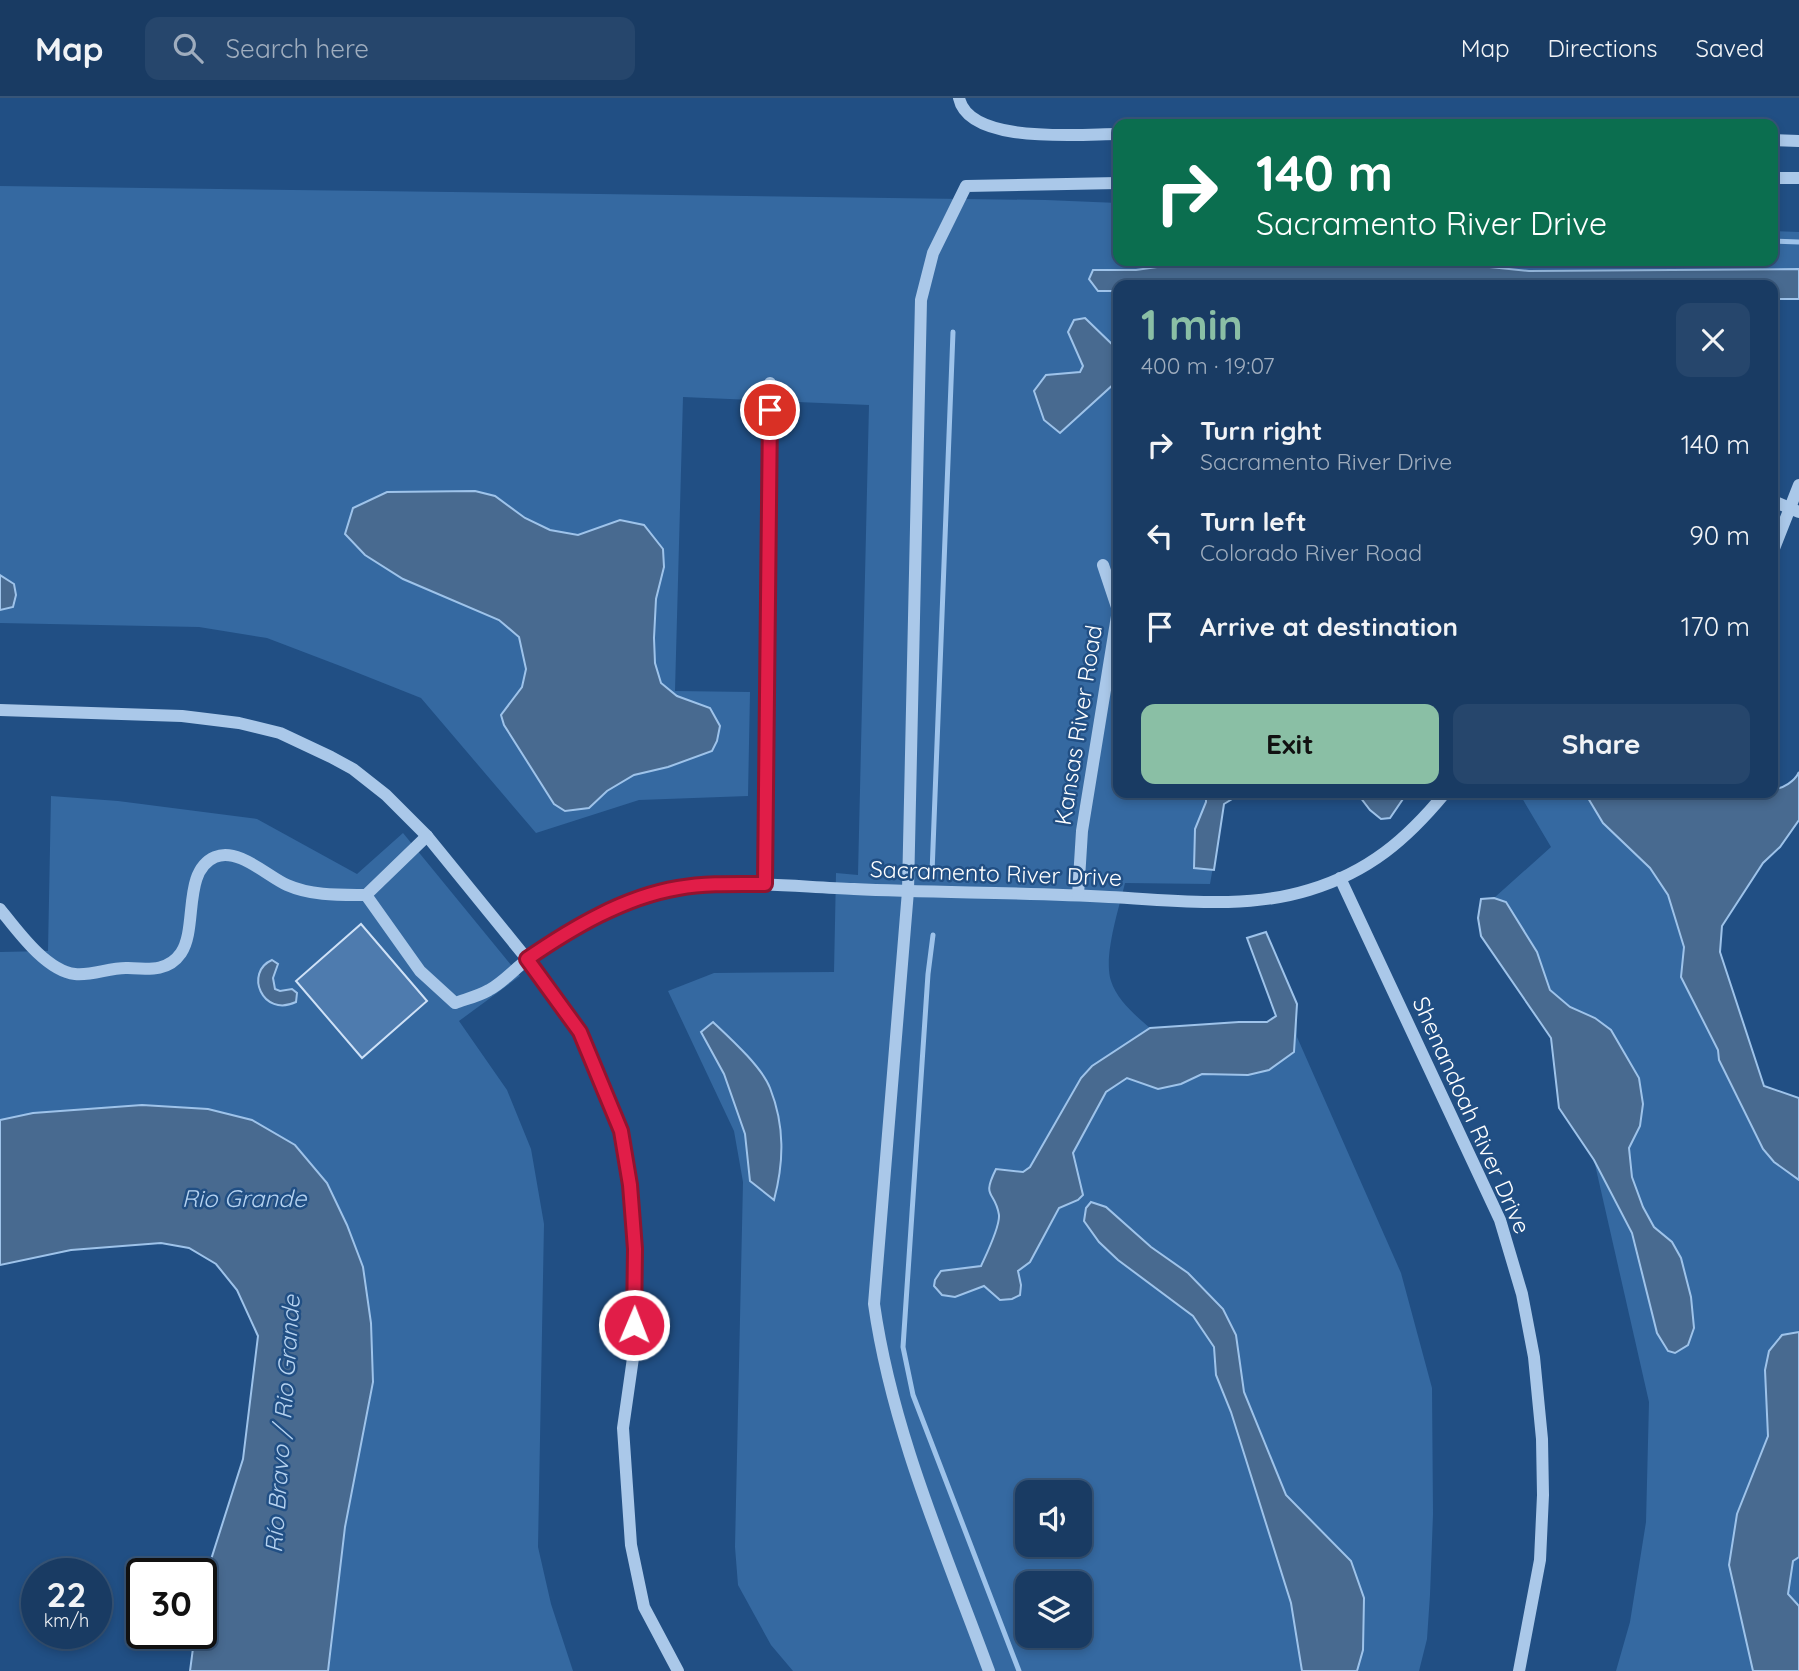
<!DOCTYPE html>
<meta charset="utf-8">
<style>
body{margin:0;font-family:Quicksand,sans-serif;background:#26466c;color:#f1f3f6;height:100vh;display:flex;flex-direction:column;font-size:26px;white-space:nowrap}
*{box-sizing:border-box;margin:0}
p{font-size:23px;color:#9fadbe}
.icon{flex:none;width:38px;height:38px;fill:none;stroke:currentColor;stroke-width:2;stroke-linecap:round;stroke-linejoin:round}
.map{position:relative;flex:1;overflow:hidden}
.panel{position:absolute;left:1113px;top:182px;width:665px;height:518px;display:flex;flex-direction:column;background:#193b63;border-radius:14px;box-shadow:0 4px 10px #0003,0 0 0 2px #375578}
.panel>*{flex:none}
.banner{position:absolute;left:1113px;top:21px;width:665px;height:147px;border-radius:14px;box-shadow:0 4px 10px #0003,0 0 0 2px #375578;background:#0b6e4f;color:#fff;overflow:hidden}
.controls{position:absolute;left:1015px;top:1382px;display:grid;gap:14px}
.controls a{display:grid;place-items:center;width:77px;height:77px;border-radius:14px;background:#193b63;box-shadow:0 4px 10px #0003,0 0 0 2px #375578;font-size:35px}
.speed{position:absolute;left:21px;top:1460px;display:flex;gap:14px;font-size:35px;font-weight:700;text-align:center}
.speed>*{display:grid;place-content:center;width:91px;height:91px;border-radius:50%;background:#193b63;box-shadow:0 4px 10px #0003,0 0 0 2px #375578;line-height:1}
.speed small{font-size:18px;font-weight:400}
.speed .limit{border:4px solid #111;border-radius:10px;background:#fff;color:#111}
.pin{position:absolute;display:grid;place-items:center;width:60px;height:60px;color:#fff;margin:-30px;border:4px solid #fff;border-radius:50%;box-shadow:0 2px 7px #0007}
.me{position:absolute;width:77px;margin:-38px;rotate:1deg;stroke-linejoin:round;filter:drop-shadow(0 0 5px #0008)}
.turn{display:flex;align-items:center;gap:24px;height:147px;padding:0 28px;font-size:32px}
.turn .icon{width:91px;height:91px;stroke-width:2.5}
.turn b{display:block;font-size:49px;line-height:60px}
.round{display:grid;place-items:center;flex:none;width:74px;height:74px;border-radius:14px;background:#26466c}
.summary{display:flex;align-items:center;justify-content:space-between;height:119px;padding:0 28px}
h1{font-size:42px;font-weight:700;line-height:52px;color:#8abfa5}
.cta{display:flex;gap:14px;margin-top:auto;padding:14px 28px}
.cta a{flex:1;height:80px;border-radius:14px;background:#8abfa5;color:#111;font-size:28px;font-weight:700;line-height:80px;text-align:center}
.cta a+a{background:#26466c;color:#f1f3f6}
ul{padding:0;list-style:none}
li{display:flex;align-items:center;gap:21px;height:91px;padding:0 28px}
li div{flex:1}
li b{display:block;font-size:26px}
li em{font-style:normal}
header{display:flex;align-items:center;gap:42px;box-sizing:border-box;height:98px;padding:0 35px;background:#193b63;border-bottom:2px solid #375578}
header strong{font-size:33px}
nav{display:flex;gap:38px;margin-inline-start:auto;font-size:24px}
.search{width:490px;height:63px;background:#26466c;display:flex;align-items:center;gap:18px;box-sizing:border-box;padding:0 24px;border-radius:14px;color:#9fadbe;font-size:26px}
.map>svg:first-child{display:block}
.green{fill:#3569a1;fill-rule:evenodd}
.water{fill:#486a90;stroke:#9ec3ea;stroke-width:2}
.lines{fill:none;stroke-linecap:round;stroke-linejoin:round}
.stream{stroke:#9ec3ea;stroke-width:5}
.building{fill:#4e7bae;stroke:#cee1f7;stroke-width:2}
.minor{stroke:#aac8e9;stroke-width:12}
.route-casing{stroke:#92132f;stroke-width:18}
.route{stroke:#e11d48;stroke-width:12}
.labels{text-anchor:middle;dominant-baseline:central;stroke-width:5;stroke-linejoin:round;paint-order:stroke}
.street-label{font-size:23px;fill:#fff;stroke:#214f84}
.water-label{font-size:24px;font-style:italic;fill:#b5d2f0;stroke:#214f84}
</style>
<header>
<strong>Map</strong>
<div class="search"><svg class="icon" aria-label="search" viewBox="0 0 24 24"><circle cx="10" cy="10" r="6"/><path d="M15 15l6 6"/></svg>Search here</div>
<nav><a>Map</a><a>Directions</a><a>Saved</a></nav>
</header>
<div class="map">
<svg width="1799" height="1573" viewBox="0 0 1799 1573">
<rect width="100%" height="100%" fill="#214f84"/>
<g class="green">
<path d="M0 88 1046 102 1118 105V163H1773V133L1799 134V201H1773V187H1118V695H1242L1224 706 1210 786 1125 785C1119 810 1103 859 1111 883 1117 902 1136 918 1150 930L1239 924H1267L1276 918 1247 840 1266 834 1297 906V939L1401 1175 1432 1290 1433 1416 1430 1497 1427 1541 1419 1573H793L771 1547 738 1487 735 1449 743 1084 734 1033 668 893 714 875 834 874 836 775 858 777 869 307 683 299 675 593 750 594 748 698 639 702 536 735 421 600 343 569 267 540 199 529 0 525ZM1027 1395H1080V1447H1027ZM1027 1486H1080V1538H1027Z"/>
<path d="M1799 674V722L1780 749 1763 765 1722 828 1720 853 1764 988 1799 1000V1573H1616L1630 1524 1646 1424 1649 1304 1594 1062 1559 1010 1551 940 1481 838 1478 820 1481 801 1494 800 1551 749 1519 695H1773V691C1783 691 1795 683 1799 674Z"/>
<polygon points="51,698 118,703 257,721 357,776 403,735 520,878 459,923 507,992 531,1051 544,1126 538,1449 551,1506 573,1573 328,1573 345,1429 373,1284 371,1225 363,1169 347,1127 327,1085 296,1047 252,1022 208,1011 142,1007 33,1015 0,1022 0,854 48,853"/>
</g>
<g class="water">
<polygon points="1431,163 1529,173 1799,171 1799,201 1773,201 1773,187 1118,187 1118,193 1098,193 1089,181 1093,172 1136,172 1164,168"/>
<polygon points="1085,220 1118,252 1118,286 1115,285 1060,335 1044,322 1034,293 1046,277 1080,274 1083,268 1068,234 1074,222"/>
<polygon points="475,393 495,398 525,420 550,432 578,437 620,422 644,427 663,451 664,469 656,501 654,540 655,565 661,585 677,598 710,610 720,628 717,643 712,653 668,669 634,677 607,693 589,710 565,713 554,706 504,627 501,617 522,589 526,571 519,539 499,522 403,481 365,457 345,436 353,410 387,394"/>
<polygon points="0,477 14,486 16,497 13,509 0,512"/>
<path d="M1799 674V722L1780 749 1763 765 1722 828 1720 854 1764 988 1799 1000V1082L1774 1064 1763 1051 1719 962 1718 952 1681 879 1684 849 1668 797 1650 770 1603 725 1585 695H1773V691C1783 691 1795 683 1799 674Z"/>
<polygon points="1206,695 1242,695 1224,706 1214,772 1194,770 1195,731 1206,704"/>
<polygon points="1357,695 1407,695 1390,720 1381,721 1370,712"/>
<polygon points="1494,800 1506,804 1537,854 1550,892 1570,909 1595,920 1611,932 1639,980 1643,1006 1640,1028 1629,1050 1632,1079 1643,1109 1654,1129 1672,1144 1681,1160 1691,1199 1694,1230 1688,1247 1675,1255 1668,1253 1657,1235 1632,1135 1594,1062 1559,1010 1551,940 1481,838 1478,820 1481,801"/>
<path d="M1266 834 1297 906 1294 954 1269 972 1248 977 1202 976 1181 986 1158 991 1127 980 1106 994 1073 1055 1083 1097 1078 1102 1059 1110 1030 1164 1018 1173 1021 1187 1020 1197 1012 1201 1000 1202 984 1188 955 1199 942 1197 934 1188 935 1182 941 1173 981 1168C986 1157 1000 1129 999 1117 995 1092 981 1101 996 1071L1023 1074 1030 1069 1081 980 1092 968 1150 930 1239 924H1267L1276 918 1247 840Z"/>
<path d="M272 862 278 866 273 880 275 891 280 893 292 891 297 895 296 904C262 920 244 874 272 862Z"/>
<path d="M713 924C730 940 762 969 770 990 785 1028 784 1064 774 1102L750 1083 745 1036 724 976 701 934Z"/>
<polygon points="142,1007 208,1011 252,1022 295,1047 327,1085 347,1127 363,1169 371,1225 373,1284 345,1429 328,1573 190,1573 195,1535 201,1535 201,1493 243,1361 258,1238 237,1192 216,1166 189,1150 161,1145 71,1152 0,1167 0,1022 33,1015"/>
<polygon points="1091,1104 1106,1109 1151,1149 1188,1175 1223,1211 1236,1237 1244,1294 1286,1397 1351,1463 1364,1500 1363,1552 1357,1573 1302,1573 1291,1505 1231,1314 1216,1277 1214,1249 1193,1218 1118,1162 1099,1144 1084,1123 1086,1110"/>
<polygon points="1799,1234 1799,1459 1793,1463 1788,1496 1799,1508 1799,1573 1753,1573 1729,1467 1737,1416 1768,1338 1765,1272 1769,1253 1782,1237"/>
</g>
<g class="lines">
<g class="stream">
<polyline points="1773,143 1799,144"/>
<polyline points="932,775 953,234"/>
<polyline points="933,837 928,876 903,1249 913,1297 1019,1573"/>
</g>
</g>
<polygon class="building" points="361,826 427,903 362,960 296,883"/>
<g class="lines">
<g class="minor">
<path d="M959 0C969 47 1080 36 1118 36"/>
<polyline points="1773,42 1799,43"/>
<polyline points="1773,80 1799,80"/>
<polyline points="1773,403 1799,414"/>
<polyline points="1773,453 1799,387"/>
<polyline points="0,612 182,618 239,625 280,635 331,659 353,671 386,697 427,738 527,861 580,934 621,1033 630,1087 635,1151 634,1253 623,1330 631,1447 644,1509 678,1573"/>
<polyline points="1340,780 1500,1122 1522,1196 1534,1259 1542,1341 1543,1397 1540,1462 1519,1573"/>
<polyline points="765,786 770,285"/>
<path d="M366 797 420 873 455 905C466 901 479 898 489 892 504 884 516 869 531 859 574 828 626 798 679 790 737 781 796 789 854 791 939 795 1024 794 1109 799 1175 802 1244 812 1309 792 1369 774 1407 741 1445 695"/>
<polyline points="1078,797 1082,733 1118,512 1103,467"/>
<path d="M0 811C17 832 46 873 75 876 92 878 111 869 128 870 148 871 168 874 181 855 198 830 182 773 215 759 238 749 267 778 287 787 312 798 339 797 366 797L427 738"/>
<path d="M989 1573C945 1453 892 1333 874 1206L908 793 921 202 933 155 966 88 1118 85"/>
</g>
</g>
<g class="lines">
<g class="route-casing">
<path id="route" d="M634 1227 635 1151 630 1087 621 1033 580 934 527 861C572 830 624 799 678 790 707 785 736 786 765 786L770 312"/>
</g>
<use href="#route" class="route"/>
</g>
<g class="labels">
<g class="street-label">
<text transform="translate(1078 627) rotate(-81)">Kansas River Road</text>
<text transform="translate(996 775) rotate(2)">Sacramento River Drive</text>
<text transform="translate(1472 1017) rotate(66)">Shenandoah River Drive</text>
</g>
<g class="water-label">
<text x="244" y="1100">Rio Grande</text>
<text transform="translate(282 1326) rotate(-86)">Río Bravo / Rio Grande</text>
</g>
</g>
</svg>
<div class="controls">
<a><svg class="icon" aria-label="sound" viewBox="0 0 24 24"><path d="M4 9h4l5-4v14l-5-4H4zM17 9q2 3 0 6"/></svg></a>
<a><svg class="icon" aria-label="layers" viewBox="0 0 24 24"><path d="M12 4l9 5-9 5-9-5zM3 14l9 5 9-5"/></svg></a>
</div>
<div class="speed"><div>22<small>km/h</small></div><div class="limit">30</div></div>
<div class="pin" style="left:770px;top:312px;background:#d93025"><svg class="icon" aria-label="arrive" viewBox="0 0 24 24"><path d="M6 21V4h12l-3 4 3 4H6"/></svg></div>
<svg class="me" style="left:634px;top:1227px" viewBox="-20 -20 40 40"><circle r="17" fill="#e11d48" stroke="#fff" stroke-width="3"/><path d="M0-11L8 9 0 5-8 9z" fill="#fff"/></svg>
<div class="banner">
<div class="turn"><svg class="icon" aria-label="right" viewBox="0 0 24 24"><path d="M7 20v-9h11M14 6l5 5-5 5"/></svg><div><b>140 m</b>Sacramento River Drive</div></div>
</div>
<section class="panel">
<div class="summary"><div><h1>1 min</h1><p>400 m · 19:07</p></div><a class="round"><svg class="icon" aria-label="close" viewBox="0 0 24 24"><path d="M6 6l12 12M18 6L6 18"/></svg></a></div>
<ul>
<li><svg class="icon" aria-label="right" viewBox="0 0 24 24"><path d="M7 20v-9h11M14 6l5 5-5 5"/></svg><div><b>Turn right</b><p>Sacramento River Drive</p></div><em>140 m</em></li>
<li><svg class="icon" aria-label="left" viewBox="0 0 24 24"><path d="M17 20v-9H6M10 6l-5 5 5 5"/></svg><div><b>Turn left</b><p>Colorado River Road</p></div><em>90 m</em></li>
<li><svg class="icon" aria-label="arrive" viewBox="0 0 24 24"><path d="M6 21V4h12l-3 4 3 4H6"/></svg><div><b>Arrive at destination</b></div><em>170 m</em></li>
</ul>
<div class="cta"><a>Exit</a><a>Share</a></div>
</section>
</div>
